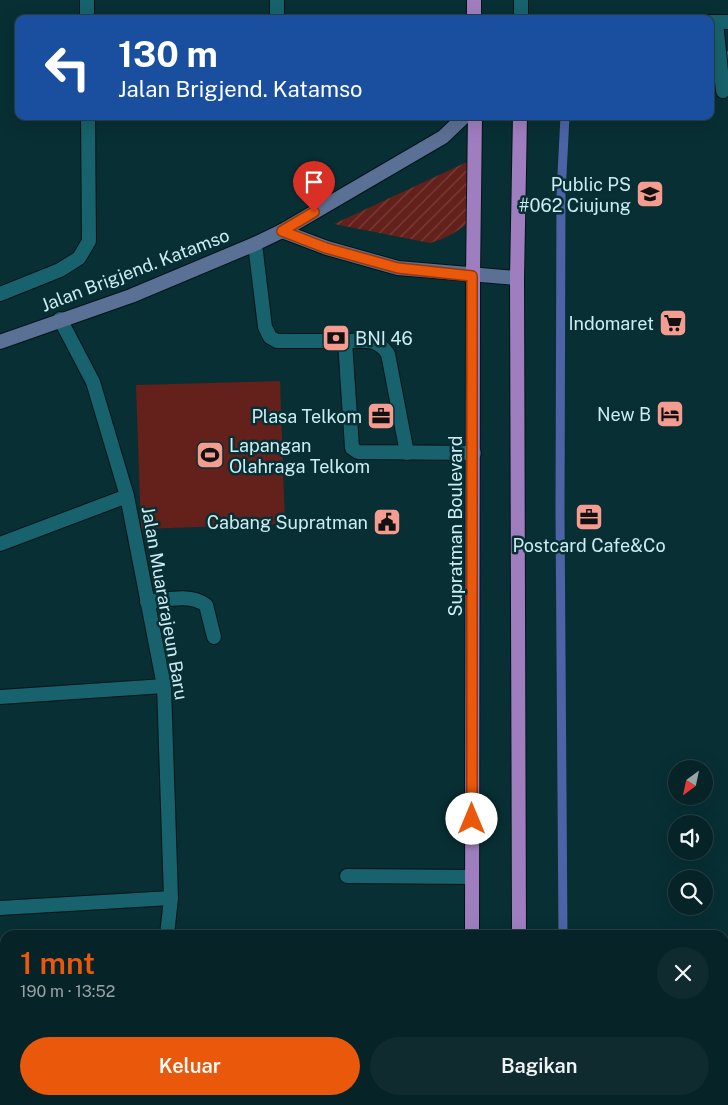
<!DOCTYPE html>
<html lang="id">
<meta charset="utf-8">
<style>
body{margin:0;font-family:"Public Sans",sans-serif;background:#0f2b2f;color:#f1f3f6;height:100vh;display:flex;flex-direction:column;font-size:19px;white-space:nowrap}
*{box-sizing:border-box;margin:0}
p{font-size:16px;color:#98a4a7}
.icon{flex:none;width:28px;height:28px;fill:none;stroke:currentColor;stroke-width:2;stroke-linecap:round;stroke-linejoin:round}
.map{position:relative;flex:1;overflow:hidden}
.sheet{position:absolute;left:0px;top:930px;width:729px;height:175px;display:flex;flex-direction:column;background:#062327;border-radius:15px 15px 0 0;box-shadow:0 5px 20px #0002,0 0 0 1px #274044}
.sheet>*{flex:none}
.guide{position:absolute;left:15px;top:15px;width:699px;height:105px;border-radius:10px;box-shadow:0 5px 20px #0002,0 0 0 1px #274044;background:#1a4fa0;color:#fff;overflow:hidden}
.needle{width:32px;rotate:213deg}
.buttons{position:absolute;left:668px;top:760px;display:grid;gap:10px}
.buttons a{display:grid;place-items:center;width:45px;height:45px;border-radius:50%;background:#062327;box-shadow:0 5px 20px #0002,0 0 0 1px #274044;font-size:25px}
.pin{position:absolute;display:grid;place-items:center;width:42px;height:42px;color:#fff;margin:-51px -21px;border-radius:50% 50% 50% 0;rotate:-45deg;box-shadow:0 0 5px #0007}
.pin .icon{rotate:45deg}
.me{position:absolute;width:55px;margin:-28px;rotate:0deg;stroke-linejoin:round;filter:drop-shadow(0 0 4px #0008)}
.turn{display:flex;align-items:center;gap:18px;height:105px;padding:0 20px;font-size:22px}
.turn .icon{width:65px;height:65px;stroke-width:2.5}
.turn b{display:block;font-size:35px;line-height:42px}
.round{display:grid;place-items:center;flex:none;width:52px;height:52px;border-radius:26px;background:#0f2b2f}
.headline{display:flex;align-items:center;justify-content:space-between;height:85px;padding:0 20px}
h1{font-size:30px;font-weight:600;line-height:38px;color:#ea580c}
.primary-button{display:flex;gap:10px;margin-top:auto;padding:10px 20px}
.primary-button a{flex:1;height:58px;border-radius:30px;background:#ea580c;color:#fff;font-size:20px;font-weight:600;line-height:58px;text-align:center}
.primary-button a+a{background:#0f2b2f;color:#f1f3f6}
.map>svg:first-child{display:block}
.grass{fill:#64201a}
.garden{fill:url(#garden-furrows)}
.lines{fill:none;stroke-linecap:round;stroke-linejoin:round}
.stream{stroke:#4c63a6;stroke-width:9}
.service-casing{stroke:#021519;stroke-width:16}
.minor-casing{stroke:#021519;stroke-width:16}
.tertiary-casing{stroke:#021519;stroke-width:16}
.secondary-casing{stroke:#021519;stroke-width:16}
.primary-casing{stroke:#021519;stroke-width:16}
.service{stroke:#17626c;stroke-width:14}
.minor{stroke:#17626c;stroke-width:14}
.tertiary{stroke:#17626c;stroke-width:14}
.secondary{stroke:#5b7095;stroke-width:14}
.primary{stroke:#9f7ebf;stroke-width:14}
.route-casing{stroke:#983908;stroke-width:12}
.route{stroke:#ea580c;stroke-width:9}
.labels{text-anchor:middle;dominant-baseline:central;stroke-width:5;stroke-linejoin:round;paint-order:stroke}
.poi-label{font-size:18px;fill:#ccedf3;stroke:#082f34;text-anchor:end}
.street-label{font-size:18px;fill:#ccedf3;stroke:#082f34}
</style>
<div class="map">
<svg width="728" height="1105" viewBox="0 0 728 1105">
<defs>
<pattern id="garden-furrows" width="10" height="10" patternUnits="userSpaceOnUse" patternTransform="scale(1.25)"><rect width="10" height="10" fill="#64201a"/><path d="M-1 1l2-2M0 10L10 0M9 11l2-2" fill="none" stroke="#79413c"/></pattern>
</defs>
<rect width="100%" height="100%" fill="#082f34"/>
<polygon class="grass" points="280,381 285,524 141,529 136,385"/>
<path class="garden" d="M469 161V222C457 232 445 239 430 243L334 224Z"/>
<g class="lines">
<g class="stream">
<polyline points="710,55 728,56"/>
<polyline points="563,935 560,512 561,194 565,116"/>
<polyline points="568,1100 568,1105"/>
</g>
<g class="service-casing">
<g id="service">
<polyline points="87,0 87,19"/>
<polyline points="277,19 277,0"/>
<polyline points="716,22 723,91"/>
<polyline points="255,244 265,327 270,337 277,341 345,341 352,448 358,452 474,453"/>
<polyline points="0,294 60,270 79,258 89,241 88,116"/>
<path d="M345 341C363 341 377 337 388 354L407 453"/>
<path d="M147 602C166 600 190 593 206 605L214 637"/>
<polyline points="347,876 472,877"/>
</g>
</g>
<g class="minor-casing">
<g id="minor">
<polyline points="521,19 521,0"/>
<polyline points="60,319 93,382 127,496 164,686 171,898 167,935"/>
<polyline points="0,544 127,496"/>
<polyline points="0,697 164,686"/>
<polyline points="0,908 171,898"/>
<polyline points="132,1105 133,1100"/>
</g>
</g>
<g class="tertiary-casing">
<polyline id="tertiary" points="710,22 728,22"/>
</g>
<g class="secondary-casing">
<g id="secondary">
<polyline points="282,231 327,248 398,268 517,278"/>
<polyline points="0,342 131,296 255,244 282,231 443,137 465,116"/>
</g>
</g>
<g class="primary-casing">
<g id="primary">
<polyline points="474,0 474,19"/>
<polyline points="472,935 473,276 475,116"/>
<polyline points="519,935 517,278 520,116"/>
<polyline points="474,1100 474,1105"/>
<polyline points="521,1100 521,1105"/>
</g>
</g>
<use href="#service" class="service"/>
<use href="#minor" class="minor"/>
<use href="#tertiary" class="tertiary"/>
<use href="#secondary" class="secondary"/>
<use href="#primary" class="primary"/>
</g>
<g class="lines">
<g class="route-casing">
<polyline id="route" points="314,212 282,231 326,248 398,268 472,276 472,819"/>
</g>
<use href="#route" class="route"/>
</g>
<defs>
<g id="school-square" transform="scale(1.4375)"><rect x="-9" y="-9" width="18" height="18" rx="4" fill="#f59c90" stroke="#082f34"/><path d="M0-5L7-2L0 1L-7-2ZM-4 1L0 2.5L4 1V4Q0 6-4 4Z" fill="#111"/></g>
<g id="supermarket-square" transform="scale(1.4375)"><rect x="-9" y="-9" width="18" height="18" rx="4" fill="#f59c90" stroke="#082f34"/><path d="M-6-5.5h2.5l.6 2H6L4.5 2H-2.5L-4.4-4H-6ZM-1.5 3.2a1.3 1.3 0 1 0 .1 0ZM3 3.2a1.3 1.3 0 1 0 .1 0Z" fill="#111"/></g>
<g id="bank-square" transform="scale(1.4375)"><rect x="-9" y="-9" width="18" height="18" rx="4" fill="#f59c90" stroke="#082f34"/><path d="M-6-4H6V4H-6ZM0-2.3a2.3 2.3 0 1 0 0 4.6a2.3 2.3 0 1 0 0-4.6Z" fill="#111"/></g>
<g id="hotel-square" transform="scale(1.4375)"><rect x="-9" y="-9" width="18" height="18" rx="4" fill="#f59c90" stroke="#082f34"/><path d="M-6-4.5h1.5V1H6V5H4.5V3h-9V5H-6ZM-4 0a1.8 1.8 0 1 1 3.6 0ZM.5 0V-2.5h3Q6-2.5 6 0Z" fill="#111"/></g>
<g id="office-square" transform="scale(1.4375)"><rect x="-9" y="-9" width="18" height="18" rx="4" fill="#f59c90" stroke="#082f34"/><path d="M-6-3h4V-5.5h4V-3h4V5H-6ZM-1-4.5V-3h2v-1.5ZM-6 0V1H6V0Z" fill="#111"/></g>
<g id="stadium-square" transform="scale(1.4375)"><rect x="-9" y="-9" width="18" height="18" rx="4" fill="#f59c90" stroke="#082f34"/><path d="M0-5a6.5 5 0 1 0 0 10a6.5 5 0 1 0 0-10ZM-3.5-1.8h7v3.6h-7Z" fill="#111"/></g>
<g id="civic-square" transform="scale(1.4375)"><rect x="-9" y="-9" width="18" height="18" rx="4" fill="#f59c90" stroke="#082f34"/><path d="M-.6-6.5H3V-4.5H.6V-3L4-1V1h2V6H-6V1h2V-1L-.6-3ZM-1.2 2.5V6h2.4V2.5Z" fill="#111"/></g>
</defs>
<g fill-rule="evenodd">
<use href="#school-square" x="650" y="194"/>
<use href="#supermarket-square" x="673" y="323"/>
<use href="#bank-square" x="336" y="338"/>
<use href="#hotel-square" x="670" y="414"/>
<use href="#office-square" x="381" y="416"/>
<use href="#stadium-square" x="210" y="455"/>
<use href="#office-square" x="589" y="517"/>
<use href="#civic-square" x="387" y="522"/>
</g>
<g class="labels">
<g class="poi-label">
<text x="631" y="184">Public PS<tspan x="631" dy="21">#062 Ciujung</tspan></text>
<text x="654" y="323">Indomaret</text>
<text x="355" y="338" text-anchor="start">BNI 46</text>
<text x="651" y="414">New B</text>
<text x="362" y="416">Plasa Telkom</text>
<text x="229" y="445" text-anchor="start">Lapangan<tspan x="229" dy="21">Olahraga Telkom</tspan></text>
<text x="368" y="522">Cabang Supratman</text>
<text x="589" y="545" text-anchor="middle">Postcard Cafe&amp;Co</text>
</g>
<g class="street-label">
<text transform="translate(135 270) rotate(-21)">Jalan Brigjend. Katamso</text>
<text transform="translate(455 526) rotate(-90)">Supratman Boulevard</text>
<text transform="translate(165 603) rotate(80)">Jalan Muararajeun Baru</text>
</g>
</g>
</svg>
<div class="buttons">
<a><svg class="needle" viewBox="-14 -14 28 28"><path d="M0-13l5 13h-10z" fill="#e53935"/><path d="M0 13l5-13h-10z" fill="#98a4a7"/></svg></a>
<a><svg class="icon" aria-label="sound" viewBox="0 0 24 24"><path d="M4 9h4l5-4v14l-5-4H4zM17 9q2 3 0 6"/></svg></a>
<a><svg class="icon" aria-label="search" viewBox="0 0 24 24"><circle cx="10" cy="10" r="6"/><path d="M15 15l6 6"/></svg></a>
</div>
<div class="pin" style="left:314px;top:212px;background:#d93025"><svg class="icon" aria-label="arrive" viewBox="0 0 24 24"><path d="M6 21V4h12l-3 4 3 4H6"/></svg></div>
<svg class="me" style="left:472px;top:819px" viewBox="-20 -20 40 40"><circle r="19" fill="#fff"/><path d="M0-13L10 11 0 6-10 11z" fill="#ea580c"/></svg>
<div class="guide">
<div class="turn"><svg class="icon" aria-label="left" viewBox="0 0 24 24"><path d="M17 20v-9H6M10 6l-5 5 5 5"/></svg><div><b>130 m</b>Jalan Brigjend. Katamso</div></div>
</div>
<section class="sheet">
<div class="headline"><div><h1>1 mnt</h1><p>190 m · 13:52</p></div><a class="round"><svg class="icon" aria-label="close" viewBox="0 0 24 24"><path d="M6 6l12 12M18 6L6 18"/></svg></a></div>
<div class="primary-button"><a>Keluar</a><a>Bagikan</a></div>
</section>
</div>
